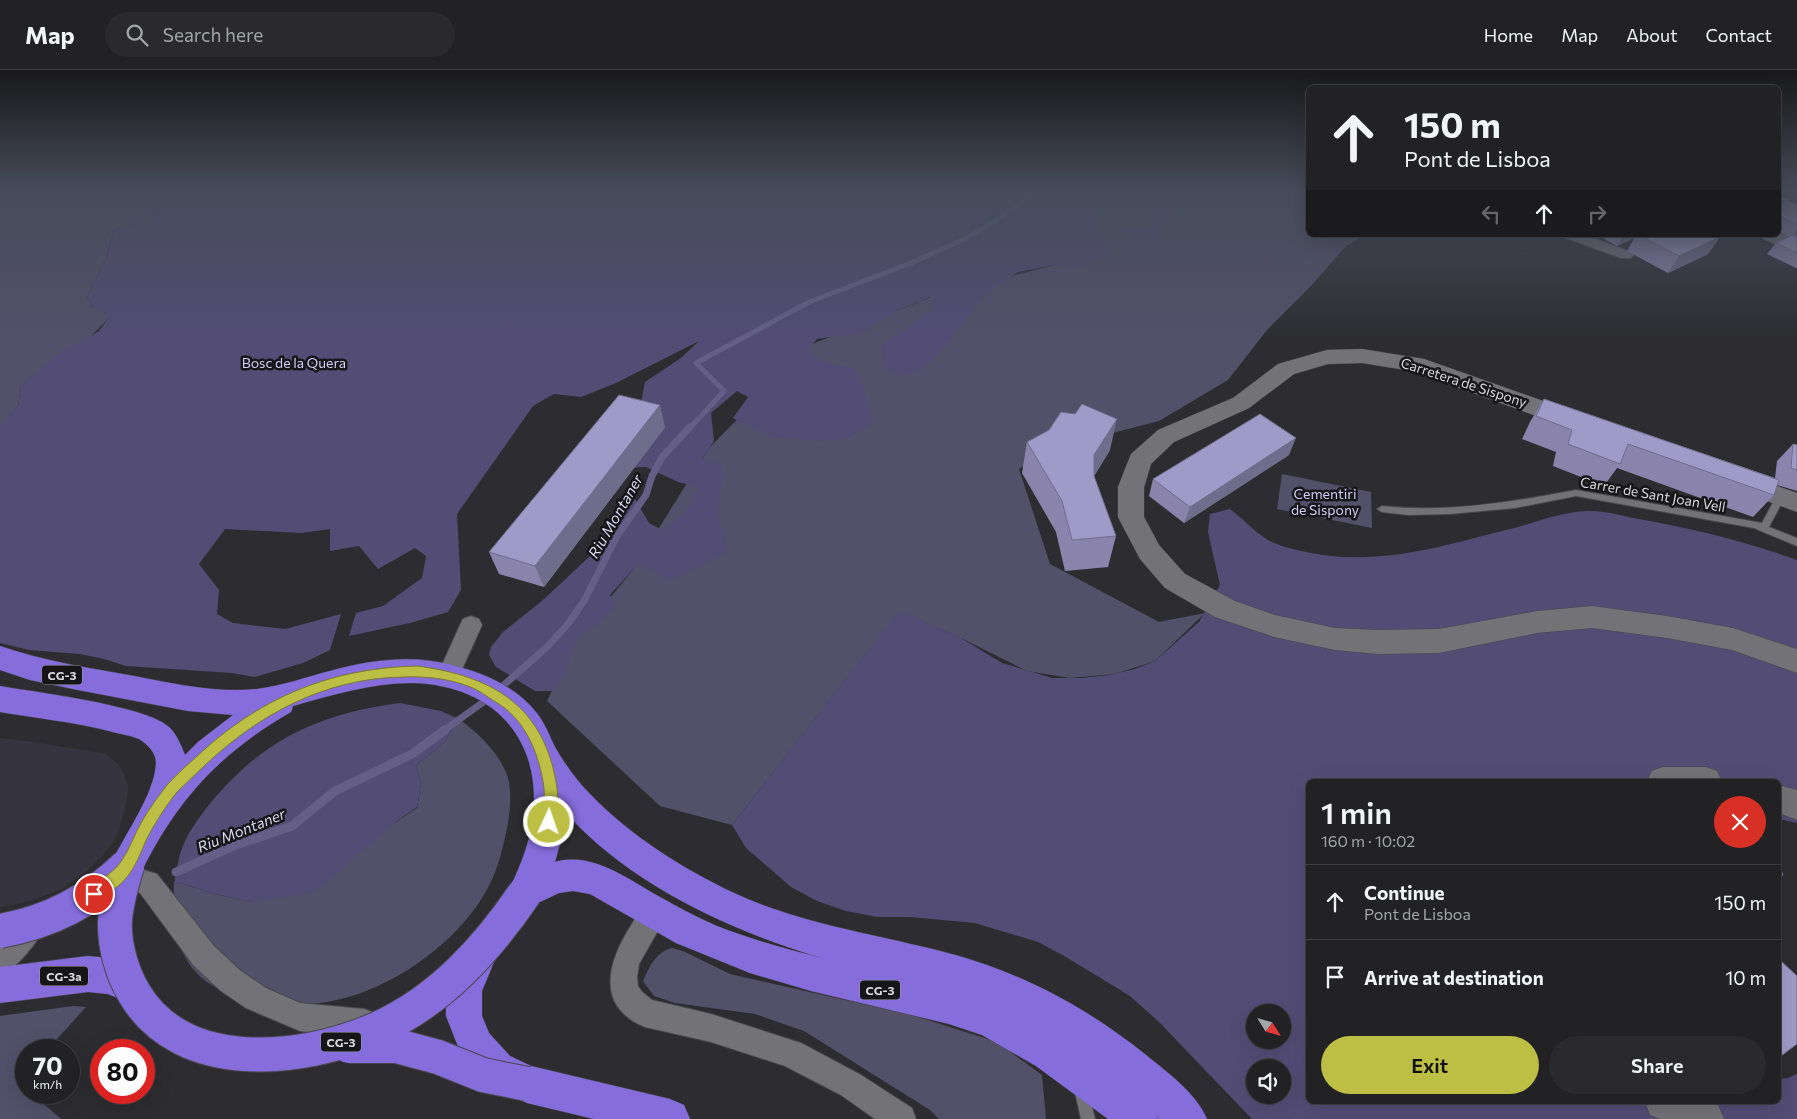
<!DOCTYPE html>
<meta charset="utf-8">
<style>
body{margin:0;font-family:Commissioner,sans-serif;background:#2a2a2d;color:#f1f3f6;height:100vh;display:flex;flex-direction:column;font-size:19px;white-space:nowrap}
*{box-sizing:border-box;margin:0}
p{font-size:16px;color:#a2a4a7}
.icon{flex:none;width:28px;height:28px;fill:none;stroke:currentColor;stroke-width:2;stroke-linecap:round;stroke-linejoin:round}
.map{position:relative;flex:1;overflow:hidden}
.drawer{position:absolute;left:1306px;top:709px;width:475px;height:325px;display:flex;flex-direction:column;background:#222225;border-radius:8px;box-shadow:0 5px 20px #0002,0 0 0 1px #3f3f42}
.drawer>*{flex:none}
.guide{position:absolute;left:1306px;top:15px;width:475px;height:152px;border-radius:8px;box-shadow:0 5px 20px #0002,0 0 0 1px #3f3f42;background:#222225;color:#f1f3f6;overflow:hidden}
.needle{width:32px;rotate:127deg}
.fabs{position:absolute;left:1246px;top:934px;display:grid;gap:10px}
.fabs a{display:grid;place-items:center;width:45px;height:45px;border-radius:50%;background:#222225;box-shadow:0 5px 20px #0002,0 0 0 1px #3f3f42;font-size:25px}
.speed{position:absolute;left:15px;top:969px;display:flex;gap:10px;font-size:25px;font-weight:700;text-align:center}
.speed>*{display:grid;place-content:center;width:65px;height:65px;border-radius:50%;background:#222225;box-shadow:0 5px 20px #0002,0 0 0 1px #3f3f42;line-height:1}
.speed small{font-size:12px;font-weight:400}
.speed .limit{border:8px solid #d22;background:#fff;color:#111}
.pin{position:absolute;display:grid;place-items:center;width:42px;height:42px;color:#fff;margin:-21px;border:2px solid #fff;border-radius:50%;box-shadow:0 1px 5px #0007}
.me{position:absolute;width:55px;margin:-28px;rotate:3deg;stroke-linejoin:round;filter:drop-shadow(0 0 4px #0008)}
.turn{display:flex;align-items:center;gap:18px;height:105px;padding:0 15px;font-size:22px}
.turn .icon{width:65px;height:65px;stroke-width:2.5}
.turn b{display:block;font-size:35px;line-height:42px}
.lanes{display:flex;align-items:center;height:48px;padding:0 15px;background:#0003;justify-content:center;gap:25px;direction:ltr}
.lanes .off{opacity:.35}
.round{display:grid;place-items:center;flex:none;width:52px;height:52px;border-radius:26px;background:#2a2a2d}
.overview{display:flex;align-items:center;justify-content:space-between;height:85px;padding:0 15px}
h1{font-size:30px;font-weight:600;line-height:38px}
.action{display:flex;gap:10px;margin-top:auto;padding:10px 15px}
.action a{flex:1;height:58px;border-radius:30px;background:#bcbf44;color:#111;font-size:20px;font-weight:600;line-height:58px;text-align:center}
.action a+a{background:#2a2a2d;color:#f1f3f6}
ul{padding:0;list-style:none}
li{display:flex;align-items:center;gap:15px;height:75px;padding:0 15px;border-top:1px solid #3f3f42}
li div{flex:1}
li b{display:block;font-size:19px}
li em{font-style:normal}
header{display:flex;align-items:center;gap:30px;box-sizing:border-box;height:70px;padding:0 25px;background:#222225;border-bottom:1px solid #3f3f42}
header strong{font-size:24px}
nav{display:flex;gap:28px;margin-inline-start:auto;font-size:18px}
.search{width:350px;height:45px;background:#2a2a2d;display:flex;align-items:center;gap:12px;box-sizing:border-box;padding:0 18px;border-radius:28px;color:#a2a4a7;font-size:19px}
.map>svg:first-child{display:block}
.built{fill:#36353f}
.green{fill:#53506a}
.forest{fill:#534c75;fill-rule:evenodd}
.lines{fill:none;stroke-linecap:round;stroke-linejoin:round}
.stream-far2{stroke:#655f88;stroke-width:5}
.stream-far1{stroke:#655f88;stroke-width:7}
.stream{stroke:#655f88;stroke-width:9}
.lane-casing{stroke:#48484b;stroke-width:2}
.street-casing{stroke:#48484b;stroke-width:2}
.secondary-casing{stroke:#48484b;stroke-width:1}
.highway-casing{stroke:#48484b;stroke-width:1}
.lane{fill:#737277;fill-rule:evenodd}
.street{fill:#737277;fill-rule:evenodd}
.secondary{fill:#737277;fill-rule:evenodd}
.highway{fill:#856ddc;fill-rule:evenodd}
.highway-bridge-casing{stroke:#48484b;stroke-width:36;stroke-linecap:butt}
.highway-bridge{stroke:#856ddc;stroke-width:34}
.wall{fill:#8a84ac}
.shaded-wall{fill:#706c8c}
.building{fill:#a09ac8;stroke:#706c8c}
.route{fill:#bcbf44;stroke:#7a7c2c}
.labels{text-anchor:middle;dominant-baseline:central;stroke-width:5;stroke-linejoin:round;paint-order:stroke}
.shield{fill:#161618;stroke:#9e9ea0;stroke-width:1}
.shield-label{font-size:12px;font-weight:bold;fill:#d8d8db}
.park-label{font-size:14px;fill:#d3cdf7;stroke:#161618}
.street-label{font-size:14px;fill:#d8d8db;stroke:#161618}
.water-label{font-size:15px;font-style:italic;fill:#dbd8f4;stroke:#161618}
</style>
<header>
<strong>Map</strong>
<div class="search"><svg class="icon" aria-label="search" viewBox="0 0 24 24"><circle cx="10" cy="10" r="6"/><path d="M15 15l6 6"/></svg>Search here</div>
<nav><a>Home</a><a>Map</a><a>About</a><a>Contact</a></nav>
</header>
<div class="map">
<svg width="1797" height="1049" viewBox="0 0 1797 1049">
<rect width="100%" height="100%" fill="#2d2d31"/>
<polygon class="built" points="0,668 33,672 106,684 118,694 123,702 128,716 126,735 116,768 102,786 85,803 60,820 30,831 0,837"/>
<g class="green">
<polygon points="0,122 180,122 140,152 114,159 106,188 87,227 92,236 111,246 91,266 21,316 18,336 0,358"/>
<polygon points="1110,122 1309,122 1309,165 1365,165 1346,176 1311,216 1267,260 1228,310 1159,351 1101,366 1056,373 1019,399 1050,494 1159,552 1205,543 1155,591 1115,604 1070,608 1027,601 961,568 899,542 732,755 660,736 547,631 578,567 632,501 709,378 812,274 931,227 1054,195"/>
<polygon points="1282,404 1371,422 1372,458 1277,439"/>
<path d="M459 649C478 663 496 680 506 702 513 719 510 741 507 758 503 778 498 798 489 816 463 865 412 904 361 923 344 929 323 934 305 934 292 934 277 931 264 929 254 928 243 928 234 926 224 924 215 917 207 912 174 887 173 851 174 813L183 814 215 824 251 832 393 754 417 738 421 714 416 695 444 673Z"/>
<path d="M672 878 683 881 730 904 912 945 997 972 1042 1005 1046 1049H939L930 1040 804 961 755 944 675 933 654 926 643 911C650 896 655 883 672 878Z"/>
<polygon points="73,936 86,937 47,980 26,980 26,1003 18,1012 26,1018 26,1022 31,1023 61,1049 0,1049 0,946"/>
</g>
<g class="forest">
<polygon points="181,122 1197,122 1196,128 1168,149 1159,172 1142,170 1123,160 1147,159 1156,151 1143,138 1100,140 1099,164 1107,182 1082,198 1054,195 1018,202 984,224 947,274 919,301 899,306 884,298 882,274 906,260 934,238 930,227 896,241 859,263 817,269 807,281 822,292 855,299 864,319 873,353 847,368 823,371 771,367 733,348 748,327 737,321 711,343 714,371 702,389 720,393 723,402 717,444 728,481 671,511 638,494 610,525 616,535 599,553 578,567 564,604 553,621 535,621 496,597 489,585 491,577 503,562 543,530 589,487 612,446 632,424 649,453 662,460 686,442 699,417 678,412 646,397 628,398 645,312 681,288 699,271 616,313 581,327 554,324 533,336 457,444 461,520 448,542 410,553 349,566 356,543 383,536 422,508 426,486 415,478 378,499 359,476 330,481 330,459 301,463 225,459 199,494 219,520 217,544 233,553 285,559 341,544 330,580 303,593 255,607 232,603 126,596 104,589 80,584 29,580 0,573 0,355 18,336 21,316 61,282 99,261 110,246 92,236 87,227 107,186 114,159 140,152"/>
<path d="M1230 439C1241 447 1254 461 1265 468 1275 475 1289 478 1301 481 1376 498 1438 477 1510 459 1535 453 1560 442 1587 441 1604 440 1622 446 1639 449 1695 459 1744 471 1797 490V753L1779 749V711H1309V1031H1779V1009L1788 1008 1797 1004V1049H1252L1159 952 1130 926 1066 887 1038 872 975 853 910 847H877L846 841 817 831 791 817 746 778 732 755 899 541 961 568 1002 593 1052 608H1082L1109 605 1135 599 1155 591 1199 552 1220 515 1208 462 1210 444ZM1255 942H1282V970H1255ZM1255 998H1282V1025H1255Z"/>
<path d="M400 633 441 641 459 649 444 673 416 695 421 714 417 737 393 754 315 822 251 832 215 824 183 814 174 813C177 801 178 787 183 776 189 760 202 744 212 731 264 669 321 643 400 633Z"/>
</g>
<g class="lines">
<polyline class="stream-far2" points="689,359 724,321 696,293 809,232 906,195 965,169 995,151 1035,122"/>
<g class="stream-far1">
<polyline points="497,621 547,577 568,554 584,531 617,466 646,425 652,406 662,387 690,357"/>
<polyline points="443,661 489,628"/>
</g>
<polyline class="stream" points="176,802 236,775 292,756 335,721 412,684 445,660"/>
<g class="lane-casing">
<g id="lane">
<path d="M1576 420 1762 453 1777 425 1780 424 1785 427 1769 457 1797 468V476L1754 458 1576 426 1515 438 1450 444 1408 445 1382 442 1377 439 1382 436C1447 443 1512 432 1576 420Z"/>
<polygon points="1081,1011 1086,1013 1095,1049 1081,1049 1074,1018 1076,1013"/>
</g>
</g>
<g class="street-casing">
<g id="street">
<polygon points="1563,165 1585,165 1631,182 1634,185 1631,188 1621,188 1566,168"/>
<polygon points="471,546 479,549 482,555 459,606 456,613 448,615 440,613 437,606 460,555 463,549"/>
<polygon points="113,791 157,804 214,876 241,901 266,918 300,933 364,939 386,947 390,957 386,967 376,971 364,967 300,961 246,938 221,921 194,896 140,823 104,812 100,803 104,794"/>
<path d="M655 830 664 834 668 843 639 894 637 907 638 916 642 922 652 930 711 944 801 973 861 1005 912 1038 916 1049H875L841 1025 785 996 711 972 645 957C596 937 607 894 630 857 637 846 642 835 655 830Z"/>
<path d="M33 841 43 845 46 854C39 871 16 899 0 906V871L23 845Z"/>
</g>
</g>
<g class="secondary-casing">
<g id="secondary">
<polygon points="1779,162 1797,170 1797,183 1763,169 1760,165 1779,165"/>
<polygon points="1362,279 1424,289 1583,345 1587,351 1583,357 1575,359 1567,357 1412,301 1362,293 1328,294 1294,304 1249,338 1174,372 1151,394 1144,417 1144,447 1159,475 1185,504 1235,531 1275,545 1335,558 1378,560 1439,559 1537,541 1592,536 1667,546 1733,558 1797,579 1797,603 1732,580 1667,568 1592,558 1537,563 1439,583 1378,584 1335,580 1274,567 1215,547 1165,518 1140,489 1118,447 1118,417 1131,384 1158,360 1233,328 1278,294 1327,280"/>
<polygon points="1740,403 1797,423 1797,442 1731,418 1727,412 1731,406"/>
<polygon points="1663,697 1706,697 1717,701 1722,711 1647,711 1652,701"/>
<polygon points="1779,715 1797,720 1797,750 1779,743"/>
<polygon points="1645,1031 1709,1031 1718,1035 1724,1049 1660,1049 1650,1045"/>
</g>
</g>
<g class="highway-casing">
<g id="highway">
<path d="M0 576C44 591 89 598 134 606 175 614 215 623 257 619 282 616 306 607 330 601 369 590 412 584 452 595 485 603 519 618 539 646 546 656 550 667 555 677 565 695 578 712 592 726 631 766 683 799 734 823 805 856 884 865 959 886 1028 906 1090 940 1146 985 1168 1003 1196 1023 1207 1049H1159L1156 1046 1158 1049H1108L1036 996 982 965 949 954 811 921 750 903 676 873 590 824 573 821 559 823 525 839 513 835 508 823C517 802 527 781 531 759 547 675 498 615 412 613 371 613 332 625 293 636L291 642C219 683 174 733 139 807L127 812 115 807 110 796C124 765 155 724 156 693 156 682 147 674 139 669 130 665 119 664 109 661 73 652 36 648 0 642V616C34 622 150 636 170 658 177 665 181 675 185 685L198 672 233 645 188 641 78 620 30 610 0 600ZM566 743C630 815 735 863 826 889 789 880 753 870 717 856 698 848 678 837 660 827 629 810 592 781 555 792L564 759Z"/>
<polygon points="478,869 491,874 496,887 482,921 482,946 489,963 510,986 531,996 670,1029 684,1035 690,1049 594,1049 527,1033 484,1012 463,989 446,946 446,921 465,874"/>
<polygon points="88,886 108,888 140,901 145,914 140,927 127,932 108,924 88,922 0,933 0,897"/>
</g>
</g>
<use href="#lane" class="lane"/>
<use href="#street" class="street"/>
<use href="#secondary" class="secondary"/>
<use href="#highway" class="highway"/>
<g class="highway-bridge-casing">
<g id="highway-bridge">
<path d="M127 796C122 814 116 832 115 851 114 875 122 903 134 923 182 1005 302 992 377 959 440 931 487 879 525 823"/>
<path d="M0 861C50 852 90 831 127 796"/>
<polyline points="349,976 397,976 438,987 483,1005 527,1014"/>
</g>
</g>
<use href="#highway-bridge" class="highway-bridge"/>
</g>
<g class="wall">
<polygon points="1779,127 1797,135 1797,166 1795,166 1797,167 1797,198 1796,198 1767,184 1776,173 1789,167 1779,161"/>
<polygon points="1597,165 1716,165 1720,167 1708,184 1668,203 1627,181 1635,167 1617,176"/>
<polygon points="1544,329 1775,408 1777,391 1793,374 1797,375 1797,421 1777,415 1774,425 1753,447 1617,398 1604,416 1553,396 1556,382 1522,369 1530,352"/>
<polygon points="665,357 544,517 499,504 489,482"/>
<polygon points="1049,360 1110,380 1094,406 1116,466 1108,497 1065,501 1056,462 1022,403 1027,372"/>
<polygon points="1289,385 1184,453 1149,426 1153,409"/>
</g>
<g class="shaded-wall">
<polygon points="1797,158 1797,166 1790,168"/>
<polygon points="1623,165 1637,165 1636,167 1617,176"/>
<polygon points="1720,167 1708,184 1668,203 1679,186"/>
<polygon points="660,335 665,357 544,517 535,496"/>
<polygon points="1117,349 1110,380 1088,416 1094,385"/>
<polygon points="1296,368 1289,385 1184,453 1190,437"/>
</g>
<g class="building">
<polygon points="1779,127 1783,127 1797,135 1797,156 1779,145"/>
<polygon points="1639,165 1716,165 1720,167 1679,186"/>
<polygon points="1792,165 1797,167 1797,183 1776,173"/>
<polygon points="619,325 660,335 535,496 489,482"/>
<polygon points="1544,329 1779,410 1774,425 1628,374 1620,394 1568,374 1572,360 1536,346"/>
<polygon points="1082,334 1117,349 1094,385 1094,406 1116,466 1072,470 1062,431 1027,372 1049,360 1061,342 1075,344"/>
<polygon points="1260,344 1296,368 1190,437 1153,409"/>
<polygon points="1793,374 1797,375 1797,400 1791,398"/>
<polygon points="1779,796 1783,805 1779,807"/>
<polygon points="1779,889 1797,906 1797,974 1781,986 1779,984"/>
</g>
<linearGradient id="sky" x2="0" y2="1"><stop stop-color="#19191b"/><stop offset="0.45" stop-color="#464c5a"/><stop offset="1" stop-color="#464c5a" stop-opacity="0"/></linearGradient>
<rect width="1797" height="269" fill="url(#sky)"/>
<path class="route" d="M417 596C493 606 545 636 557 718 559 729 556 741 556 752L554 757 549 759 544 757 542 752C543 741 545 729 544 718 540 687 527 652 499 634 492 630 484 624 477 620 455 609 427 606 403 607 325 608 257 645 202 698 194 706 185 714 177 722 168 733 159 747 152 759 144 772 140 788 132 800 124 813 108 826 94 831L89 829 87 824C92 814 115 803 122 790 130 779 134 765 141 753 148 740 158 727 167 715 175 706 185 697 194 689 258 628 330 598 417 596Z"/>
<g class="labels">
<g class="shield">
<rect x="42" y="595.5" width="40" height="19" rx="4"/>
<rect x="40" y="896.5" width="48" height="19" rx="4"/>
<rect x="860" y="910.5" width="40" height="19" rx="4"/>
<rect x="321" y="962.5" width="40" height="19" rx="4"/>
</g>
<g class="shield-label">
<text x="62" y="605">CG-3</text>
<text x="64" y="906">CG-3a</text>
<text x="880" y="920">CG-3</text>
<text x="341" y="972">CG-3</text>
</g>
<g class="park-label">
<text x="294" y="292">Bosc de la Quera</text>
<text x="1325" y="423">Cementiri<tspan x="1325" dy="16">de Sispony</tspan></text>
</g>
<g class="street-label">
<text transform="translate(1464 312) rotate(18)">Carretera de Sispony</text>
<text transform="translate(1653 424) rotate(10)">Carrer de Sant Joan Vell</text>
</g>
<g class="water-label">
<text transform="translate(615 446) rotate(-60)">Riu Montaner</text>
<text transform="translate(241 760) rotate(-22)">Riu Montaner</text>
</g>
</g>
</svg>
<div class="fabs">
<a><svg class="needle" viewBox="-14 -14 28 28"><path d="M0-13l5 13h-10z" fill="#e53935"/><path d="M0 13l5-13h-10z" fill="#a2a4a7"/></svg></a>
<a><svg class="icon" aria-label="sound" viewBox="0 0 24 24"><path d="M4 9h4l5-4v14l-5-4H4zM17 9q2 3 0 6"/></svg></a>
</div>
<div class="speed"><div>70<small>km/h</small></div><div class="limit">80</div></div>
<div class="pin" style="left:94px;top:824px;background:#d93025"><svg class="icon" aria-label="arrive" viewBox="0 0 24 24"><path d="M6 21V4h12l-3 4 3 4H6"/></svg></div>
<svg class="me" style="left:549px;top:752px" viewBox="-20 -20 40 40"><circle r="17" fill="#bcbf44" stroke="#fff" stroke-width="3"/><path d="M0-11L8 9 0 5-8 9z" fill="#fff"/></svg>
<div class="guide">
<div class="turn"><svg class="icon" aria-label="ahead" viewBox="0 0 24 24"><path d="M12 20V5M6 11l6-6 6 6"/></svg><div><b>150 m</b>Pont de Lisboa</div></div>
<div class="lanes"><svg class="icon off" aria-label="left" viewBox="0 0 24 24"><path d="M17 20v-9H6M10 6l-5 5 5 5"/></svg><svg class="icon" aria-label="ahead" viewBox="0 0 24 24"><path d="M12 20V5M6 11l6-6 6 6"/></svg><svg class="icon off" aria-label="right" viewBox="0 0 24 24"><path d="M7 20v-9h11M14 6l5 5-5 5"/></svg></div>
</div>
<section class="drawer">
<div class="overview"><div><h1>1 min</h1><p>160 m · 10:02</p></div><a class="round" style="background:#d93025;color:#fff"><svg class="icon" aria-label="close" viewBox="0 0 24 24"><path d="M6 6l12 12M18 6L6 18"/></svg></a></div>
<ul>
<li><svg class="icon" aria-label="ahead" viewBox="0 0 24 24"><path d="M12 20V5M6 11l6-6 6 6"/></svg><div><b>Continue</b><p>Pont de Lisboa</p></div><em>150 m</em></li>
<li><svg class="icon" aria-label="arrive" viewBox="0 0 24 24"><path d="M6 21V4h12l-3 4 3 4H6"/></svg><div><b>Arrive at destination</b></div><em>10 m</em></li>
</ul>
<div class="action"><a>Exit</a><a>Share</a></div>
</section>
</div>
